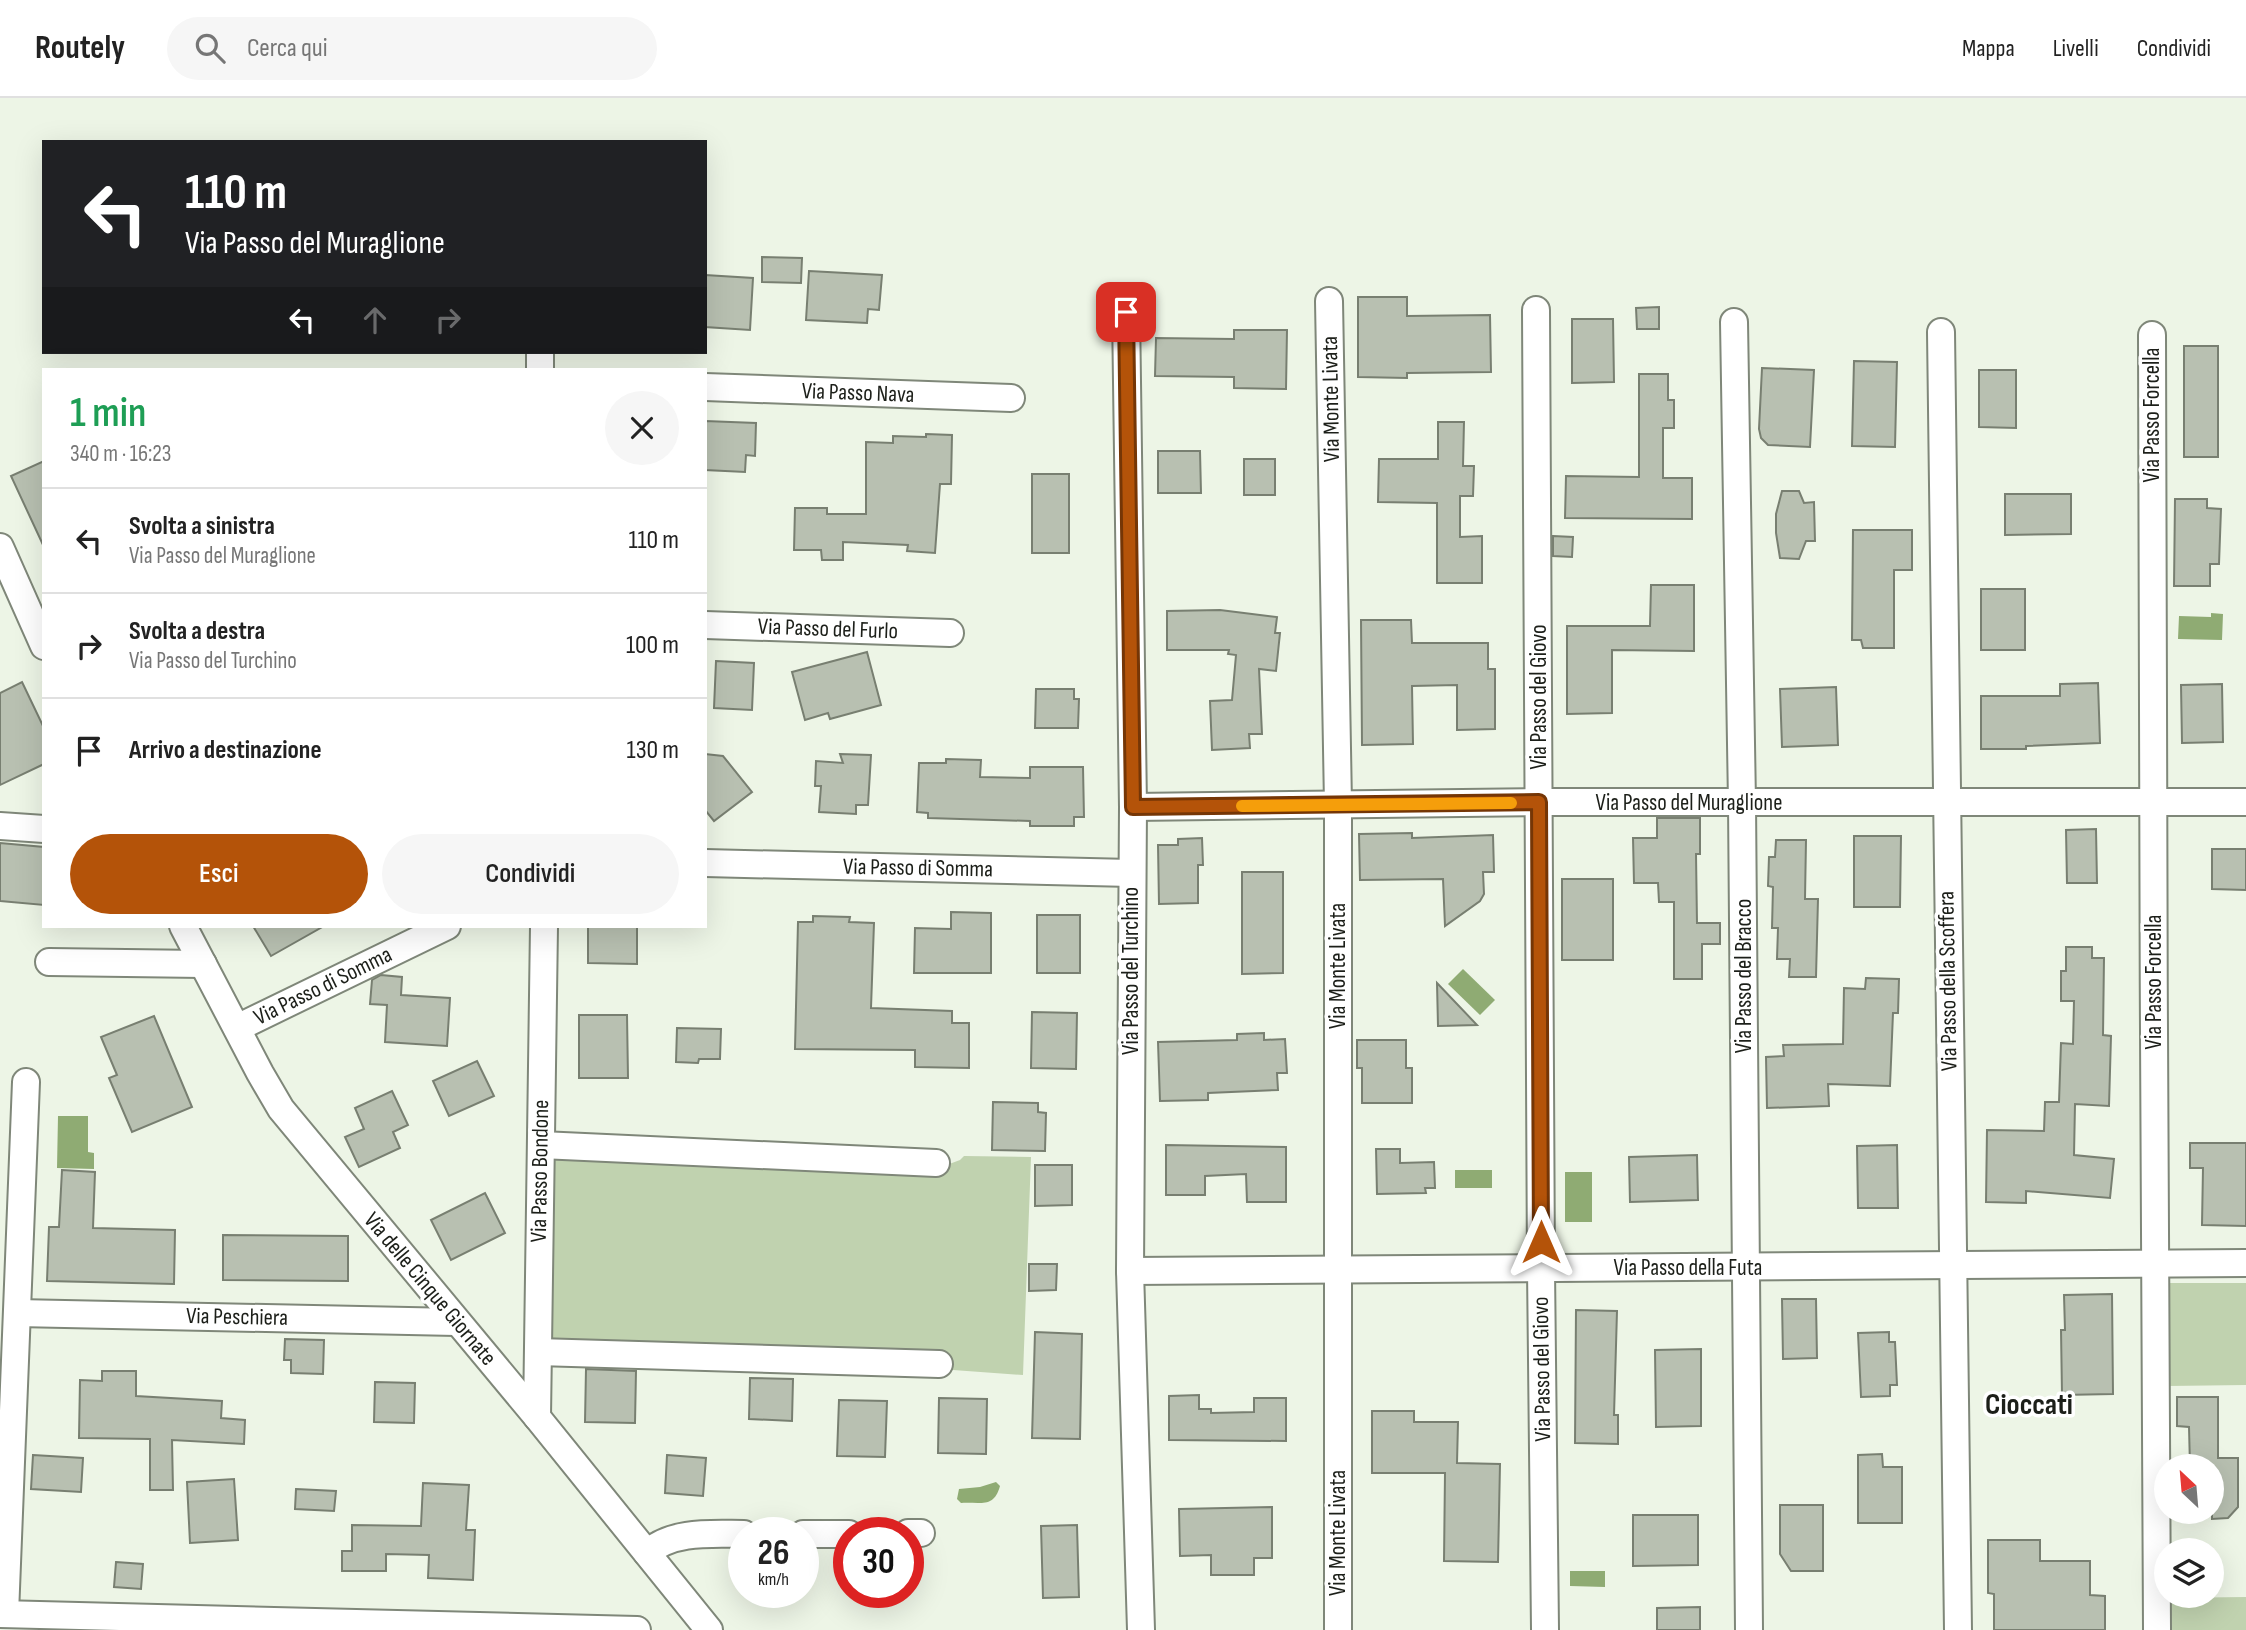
<!DOCTYPE html>
<html lang="it">
<meta charset="utf-8">
<style>
body{margin:0;font-family:"Sofia Sans Condensed",sans-serif;background:#f6f6f6;color:#222;height:100vh;display:flex;flex-direction:column;font-size:26px;white-space:nowrap}
*{box-sizing:border-box;margin:0}
p{font-size:23px;color:#767676}
.icon{flex:none;width:38px;height:38px;fill:none;stroke:currentColor;stroke-width:2;stroke-linecap:round;stroke-linejoin:round}
.map{position:relative;flex:1;overflow:hidden}
.details{position:absolute;left:42px;top:270px;width:665px;height:560px;display:flex;flex-direction:column;background:#fff;border-radius:0px;box-shadow:0 7px 28px #0002}
.details>*{flex:none}
.banner{position:absolute;left:42px;top:42px;width:665px;height:214px;border-radius:0px;box-shadow:0 7px 28px #0002;background:#202124;color:#fff;overflow:hidden}
.needle{width:46px;rotate:334deg}
.buttons{position:absolute;left:2154px;top:1356px;display:grid;gap:14px}
.buttons a{display:grid;place-items:center;width:70px;height:70px;border-radius:50%;background:#fff;box-shadow:0 7px 28px #0002;font-size:35px}
.speed{position:absolute;left:728px;top:1419px;display:flex;gap:14px;font-size:35px;font-weight:700;text-align:center}
.speed>*{display:grid;place-content:center;width:91px;height:91px;border-radius:50%;background:#fff;box-shadow:0 7px 28px #0002;line-height:1}
.speed small{font-size:18px;font-weight:400}
.speed .limit{border:10px solid #d22;background:#fff;color:#111}
.pin{position:absolute;display:grid;place-items:center;width:60px;height:60px;color:#fff;margin:-30px;border-radius:14px;box-shadow:0 4px 10px #0006}
.me{position:absolute;width:77px;margin:-38px;rotate:0deg;stroke-linejoin:round;filter:drop-shadow(0 0 5px #0008)}
.turn{display:flex;align-items:center;gap:24px;height:147px;padding:0 28px;font-size:32px}
.turn .icon{width:91px;height:91px;stroke-width:2.5}
.turn b{display:block;font-size:49px;line-height:60px}
.lanes{display:flex;align-items:center;height:66px;padding:0 28px;background:#0003;justify-content:center;gap:35px;direction:ltr}
.lanes .off{opacity:.35}
.round{display:grid;place-items:center;flex:none;width:74px;height:74px;border-radius:37px;background:#f6f6f6}
.summary{display:flex;align-items:center;justify-content:space-between;height:119px;padding:0 28px}
h1{font-size:42px;font-weight:600;line-height:52px;color:#1e9e55}
.action{display:flex;gap:14px;margin-top:auto;padding:14px 28px}
.action a{flex:1;height:80px;border-radius:42px;background:#b45309;color:#fff;font-size:28px;font-weight:600;line-height:80px;text-align:center}
.action a+a{background:#f6f6f6;color:#222}
ul{padding:0;list-style:none}
li{display:flex;align-items:center;gap:21px;height:105px;padding:0 28px;border-top:2px solid #e0e0e0}
li div{flex:1}
li b{display:block;font-size:26px}
li em{font-style:normal}
header{display:flex;align-items:center;gap:42px;box-sizing:border-box;height:98px;padding:0 35px;background:#fff;border-bottom:2px solid #e0e0e0}
header strong{font-size:33px}
nav{display:flex;gap:38px;margin-inline-start:auto;font-size:24px}
.search{width:490px;height:63px;background:#f6f6f6;display:flex;align-items:center;gap:18px;box-sizing:border-box;padding:0 24px;border-radius:38px;color:#767676;font-size:26px}
.map>svg:first-child{display:block}
.green{fill:#c0d2af}
.water{fill:#8fab73}
.building{fill:#b8c0b1;stroke:#787f71;stroke-width:2}
.lines{fill:none;stroke-linecap:round;stroke-linejoin:round}
.street-casing{stroke:#7f8779;stroke-width:30}
.street{stroke:#fff;stroke-width:26}
.route-casing{stroke:#753606;stroke-width:18}
.route{stroke:#b45309;stroke-width:12}
.slow{stroke:#f59e0b;stroke-width:12}
.labels{text-anchor:middle;dominant-baseline:central;stroke-width:7;stroke-linejoin:round;paint-order:stroke}
.street-label{font-size:23px;fill:#1c1f19;stroke:#fff}
.district-label{font-size:30px;font-weight:bold;fill:#1c1f19;stroke:#fff}
</style>
<header>
<strong>Routely</strong>
<div class="search"><svg class="icon" aria-label="search" viewBox="0 0 24 24"><circle cx="10" cy="10" r="6"/><path d="M15 15l6 6"/></svg>Cerca qui</div>
<nav><a>Mappa</a><a>Livelli</a><a>Condividi</a></nav>
</header>
<div class="map">
<svg width="2246" height="1532" viewBox="0 0 2246 1532">
<rect width="100%" height="100%" fill="#edf5e6"/>
<g class="green">
<polygon points="545,1057 944,1068 960,1062 964,1058 1031,1059 1023,1277 545,1242"/>
<polygon points="2168,1185 2246,1185 2246,1287 2168,1288"/>
<polygon points="2246,1499 2246,1532 2166,1532 2166,1500"/>
</g>
<g class="water">
<polygon points="2211,515 2223,516 2222,542 2178,541 2179,518 2211,519"/>
<polygon points="1463,871 1495,902 1480,917 1448,886"/>
<polygon points="58,1018 88,1018 88,1054 94,1055 94,1071 57,1070"/>
<rect x="1455" y="1072" width="37" height="18"/>
<rect x="1565" y="1074" width="27" height="50"/>
<path d="M996 1384 1000 1388C994 1410 982 1404 961 1405L957 1401 959 1391 980 1389Z"/>
<polygon points="1570,1473 1605,1473 1605,1489 1570,1488"/>
</g>
<g class="building">
<polygon points="762,159 802,160 801,185 762,184"/>
<polygon points="809,173 882,177 879,212 868,211 867,225 806,222"/>
<polygon points="705,177 753,180 750,232 705,229"/>
<polygon points="1358,199 1407,199 1407,218 1490,217 1491,274 1407,275 1407,280 1358,279"/>
<polygon points="1659,209 1659,231 1637,231 1636,210"/>
<polygon points="1572,221 1613,221 1614,284 1572,285"/>
<polygon points="1234,232 1287,232 1286,291 1234,290 1234,279 1155,278 1156,240 1234,241"/>
<rect x="2184" y="248" width="34" height="111"/>
<polygon points="1854,263 1897,264 1895,349 1852,348"/>
<polygon points="1762,270 1814,272 1810,349 1768,347 1761,340 1759,331"/>
<polygon points="1979,272 2016,272 2016,330 1979,329"/>
<polygon points="1639,276 1668,276 1668,302 1674,302 1674,330 1663,330 1663,380 1692,380 1692,421 1565,420 1566,378 1639,379"/>
<polygon points="705,323 756,325 755,358 746,357 745,374 705,372"/>
<polygon points="1438,324 1464,324 1463,368 1474,368 1473,398 1460,398 1460,439 1482,438 1482,485 1437,485 1437,405 1378,404 1379,361 1438,361"/>
<polygon points="926,336 952,337 951,386 940,386 935,455 907,453 908,447 843,444 843,462 822,462 821,452 794,452 795,410 827,410 827,416 866,416 866,344 893,345 893,338 926,339"/>
<polygon points="1158,353 1200,353 1201,395 1158,395"/>
<rect x="1244" y="361" width="31" height="36"/>
<polygon points="44,363 44,449 11,378"/>
<rect x="1032" y="376" width="37" height="79"/>
<polygon points="1782,393 1799,393 1804,405 1814,404 1815,443 1806,443 1799,461 1780,460 1776,435 1776,416"/>
<polygon points="2005,396 2071,396 2071,436 2005,437"/>
<polygon points="2175,401 2207,401 2207,410 2221,411 2219,466 2210,466 2210,488 2174,488"/>
<polygon points="1853,432 1912,432 1912,472 1894,472 1894,550 1863,550 1861,542 1852,542"/>
<polygon points="1553,438 1573,439 1572,459 1553,458"/>
<polygon points="1651,487 1694,487 1694,553 1612,552 1612,615 1567,616 1567,528 1650,528"/>
<rect x="1981" y="491" width="44" height="61"/>
<polygon points="1220,512 1277,519 1275,535 1280,535 1276,573 1259,571 1262,636 1249,636 1250,650 1212,652 1210,603 1232,602 1236,557 1228,556 1229,552 1167,552 1167,513"/>
<polygon points="1361,522 1411,522 1412,545 1488,545 1488,571 1495,571 1495,631 1457,632 1457,587 1412,588 1413,646 1362,647"/>
<polygon points="867,554 881,607 830,621 828,615 805,622 792,574"/>
<polygon points="716,563 754,565 752,612 714,610"/>
<polygon points="22,584 44,630 44,666 0,687 0,595"/>
<polygon points="2098,585 2100,645 2026,648 2026,651 1981,651 1981,598 2060,598 2060,586"/>
<polygon points="2222,586 2223,644 2182,645 2181,587"/>
<polygon points="1836,589 1838,647 1782,649 1780,591"/>
<polygon points="1036,591 1074,591 1074,601 1079,601 1078,630 1035,630"/>
<polygon points="705,656 723,658 752,694 714,723 705,712"/>
<polygon points="840,656 871,657 868,707 856,707 856,716 819,714 821,688 815,688 816,663 843,665"/>
<polygon points="946,661 981,662 980,679 1030,680 1030,669 1083,669 1084,719 1074,719 1074,728 1030,728 1030,723 928,720 928,715 917,714 919,665 946,665"/>
<polygon points="1657,720 1700,720 1700,756 1696,756 1697,825 1720,825 1720,846 1702,846 1702,881 1674,881 1674,804 1659,804 1658,785 1634,785 1633,740 1657,740"/>
<polygon points="2096,731 2097,785 2067,785 2066,732"/>
<polygon points="1412,735 1412,740 1493,737 1494,774 1483,774 1484,796 1480,803 1445,828 1443,781 1360,782 1359,736"/>
<polygon points="1854,738 1901,738 1900,809 1854,809"/>
<polygon points="1202,740 1203,767 1198,767 1198,805 1159,806 1158,747 1178,747 1178,741"/>
<polygon points="1776,742 1806,742 1805,801 1818,801 1816,879 1789,879 1790,861 1777,861 1778,830 1772,830 1773,789 1768,788 1769,759 1775,759"/>
<polygon points="0,745 44,749 44,807 0,803"/>
<polygon points="2212,751 2246,751 2246,792 2212,791"/>
<polygon points="1242,774 1283,774 1283,875 1242,876"/>
<rect x="1562" y="781" width="51" height="81"/>
<polygon points="951,814 991,815 991,875 914,875 915,830 951,831"/>
<rect x="1037" y="817" width="43" height="58"/>
<polygon points="813,818 850,819 849,824 874,825 871,910 952,913 952,925 969,925 969,970 915,969 915,952 795,951 798,824 813,824"/>
<polygon points="253,828 324,828 271,858"/>
<polygon points="588,828 637,828 637,866 588,865"/>
<polygon points="2066,849 2092,849 2092,860 2104,860 2103,937 2111,938 2109,1008 2075,1006 2074,1057 2114,1061 2110,1100 2026,1093 2026,1105 1986,1104 1987,1032 2044,1033 2045,1004 2059,1004 2061,945 2073,946 2074,903 2061,903 2061,873 2066,873"/>
<polygon points="381,877 402,879 401,897 450,900 447,948 385,944 387,907 370,906 372,882"/>
<polygon points="1866,880 1899,881 1898,915 1893,915 1890,988 1828,986 1829,1008 1767,1010 1766,959 1784,958 1783,947 1843,946 1844,890 1865,891"/>
<polygon points="1437,885 1477,927 1438,928"/>
<polygon points="1032,914 1077,915 1076,971 1031,970"/>
<polygon points="579,917 627,917 628,980 579,980"/>
<polygon points="154,918 192,1009 132,1034 109,980 117,977 101,939"/>
<polygon points="677,930 721,931 720,961 699,961 698,965 676,964"/>
<polygon points="1264,935 1264,942 1285,941 1287,975 1277,975 1278,992 1208,995 1208,1002 1160,1003 1158,944 1237,942 1237,936"/>
<polygon points="1357,942 1406,942 1406,970 1412,970 1412,1005 1362,1005 1362,970 1357,970"/>
<polygon points="477,963 494,998 449,1018 433,983"/>
<polygon points="392,993 408,1027 393,1034 400,1050 359,1069 345,1039 364,1031 355,1010"/>
<polygon points="993,1004 1038,1005 1038,1014 1046,1015 1045,1053 992,1052"/>
<polygon points="2190,1045 2246,1045 2246,1128 2202,1127 2203,1070 2190,1070"/>
<polygon points="1166,1047 1286,1049 1286,1104 1247,1104 1246,1076 1205,1078 1205,1097 1166,1097"/>
<polygon points="1897,1047 1898,1110 1858,1110 1857,1048"/>
<polygon points="1376,1051 1400,1051 1400,1065 1434,1064 1435,1090 1425,1090 1426,1095 1377,1096"/>
<polygon points="1697,1057 1698,1102 1630,1104 1629,1059"/>
<polygon points="1035,1067 1072,1067 1072,1107 1035,1108"/>
<polygon points="62,1072 95,1074 93,1130 175,1132 174,1186 47,1183 49,1129 59,1129"/>
<polygon points="485,1095 505,1135 451,1162 431,1122"/>
<polygon points="223,1137 348,1138 348,1183 223,1182"/>
<polygon points="1029,1166 1057,1166 1056,1192 1029,1193"/>
<polygon points="2112,1196 2113,1296 2062,1297 2061,1232 2065,1232 2064,1197"/>
<polygon points="1782,1201 1816,1201 1817,1260 1783,1261"/>
<polygon points="1576,1212 1617,1213 1614,1317 1618,1317 1618,1346 1575,1345"/>
<polygon points="1035,1234 1082,1236 1080,1341 1032,1340"/>
<polygon points="1889,1234 1889,1244 1895,1244 1897,1287 1890,1287 1890,1298 1861,1299 1858,1235"/>
<polygon points="285,1241 324,1242 323,1276 291,1275 291,1262 284,1262"/>
<polygon points="1701,1251 1701,1328 1656,1329 1655,1252"/>
<polygon points="586,1271 636,1273 635,1325 585,1324"/>
<polygon points="102,1273 136,1273 136,1298 222,1303 221,1320 245,1322 244,1346 172,1342 173,1392 150,1392 150,1341 79,1340 80,1282 102,1283"/>
<polygon points="750,1280 793,1281 792,1323 749,1321"/>
<polygon points="375,1284 415,1285 414,1325 374,1324"/>
<polygon points="1199,1297 1199,1311 1211,1311 1211,1315 1254,1314 1254,1300 1286,1300 1286,1343 1169,1342 1169,1298"/>
<polygon points="2177,1299 2218,1299 2218,1360 2238,1360 2238,1409 2228,1420 2212,1421 2212,1368 2190,1368 2189,1329 2177,1328"/>
<polygon points="939,1300 987,1301 986,1356 938,1355"/>
<polygon points="839,1302 887,1303 885,1359 837,1358"/>
<polygon points="1372,1313 1414,1313 1414,1324 1458,1324 1457,1365 1500,1366 1498,1464 1444,1463 1445,1375 1372,1375"/>
<polygon points="1882,1356 1883,1369 1902,1369 1902,1425 1858,1425 1858,1357"/>
<polygon points="33,1357 83,1360 81,1394 31,1391"/>
<polygon points="667,1357 706,1360 703,1398 665,1395"/>
<polygon points="234,1381 238,1442 190,1445 187,1384"/>
<polygon points="423,1385 469,1387 466,1432 475,1432 473,1482 428,1480 429,1457 386,1456 386,1473 342,1473 342,1453 352,1453 352,1427 421,1428"/>
<polygon points="296,1391 336,1393 334,1413 295,1411"/>
<polygon points="1780,1407 1823,1407 1823,1473 1791,1473 1780,1456"/>
<polygon points="1272,1409 1272,1460 1254,1460 1254,1477 1211,1477 1211,1457 1180,1458 1179,1411"/>
<polygon points="1633,1417 1698,1417 1698,1467 1633,1468"/>
<polygon points="1077,1427 1079,1499 1043,1500 1041,1428"/>
<polygon points="1988,1442 2040,1442 2040,1463 2090,1463 2090,1497 2105,1498 2105,1532 1994,1532 1994,1496 1988,1495"/>
<polygon points="116,1464 143,1466 141,1491 114,1489"/>
<polygon points="1700,1509 1700,1532 1657,1532 1657,1510"/>
</g>
<g class="lines">
<g class="street-casing">
<g id="street">
<polyline points="1329,203 1338,706 1338,1532"/>
<polyline points="1536,212 1541,1171 1545,1532"/>
<polyline points="1126,213 1133,709 1130,1173 1141,1532"/>
<polyline points="1734,224 1742,705 1749,1532"/>
<polyline points="1941,234 1958,1532"/>
<path d="M2152 237C2155 669 2152 1100 2157 1532"/>
<polyline points="540,271 540,254"/>
<polyline points="705,289 1011,300"/>
<polyline points="0,449 44,548"/>
<polyline points="705,527 950,535"/>
<polyline points="1133,709 1540,704 2246,704"/>
<polyline points="0,728 44,731"/>
<polyline points="705,765 1131,775"/>
<polyline points="183,828 260,975 281,1011 537,1319 709,1532"/>
<polyline points="49,864 203,866"/>
<polyline points="237,930 447,828"/>
<polyline points="541,1047 936,1065"/>
<polyline points="1130,1173 2246,1165"/>
<polyline points="17,1215 456,1224"/>
<polyline points="538,1254 939,1266"/>
<polyline points="537,1319 544,828"/>
<polyline points="908,1435 921,1435"/>
<polyline points="803,1436 849,1436"/>
<path d="M647 1455C673 1432 712 1436 744 1436"/>
<polyline points="0,1516 637,1532"/>
<polyline points="5,1516 26,984"/>
</g>
</g>
<use href="#street" class="street"/>
</g>
<g class="lines">
<g class="route-casing">
<polyline id="route" points="1126,214 1133,709 1539,704 1541,1144"/>
</g>
<use href="#route" class="route"/>
<polyline class="slow" points="1242,708 1511,705"/>
</g>
<g class="labels">
<g class="street-label">
<text transform="translate(858 295) rotate(2)">Via Passo Nava</text>
<text transform="translate(1331 301) rotate(-91)">Via Monte Livata</text>
<text transform="translate(2152 317) rotate(-90)">Via Passo Forcella</text>
<text transform="translate(828 531) rotate(2)">Via Passo del Furlo</text>
<text transform="translate(1539 599) rotate(-90)">Via Passo del Giovo</text>
<text x="1689" y="705">Via Passo del Muraglione</text>
<text transform="translate(918 770) rotate(1)">Via Passo di Somma</text>
<text transform="translate(1338 868) rotate(-90)">Via Monte Livata</text>
<text transform="translate(1131 873) rotate(-90)">Via Passo del Turchino</text>
<text transform="translate(1744 878) rotate(-90)">Via Passo del Bracco</text>
<text transform="translate(1948 883) rotate(-91)">Via Passo della Scoffera</text>
<text transform="translate(2154 884) rotate(-90)">Via Passo Forcella</text>
<text transform="translate(323 888) rotate(-26)">Via Passo di Somma</text>
<text transform="translate(540 1073) rotate(-89)">Via Passo Bondone</text>
<text x="1688" y="1170">Via Passo della Futa</text>
<text transform="translate(430 1191) rotate(50)">Via delle Cinque Giornate</text>
<text transform="translate(237 1219) rotate(1)">Via Peschiera</text>
<text transform="translate(1542 1271) rotate(-91)">Via Passo del Giovo</text>
<text transform="translate(1338 1435) rotate(-90)">Via Monte Livata</text>
</g>
<g class="district-label">
<text x="2029" y="1307">Cioccati</text>
</g>
</g>
</svg>
<div class="buttons">
<a><svg class="needle" viewBox="-14 -14 28 28"><path d="M0-13l5 13h-10z" fill="#e53935"/><path d="M0 13l5-13h-10z" fill="#767676"/></svg></a>
<a><svg class="icon" aria-label="layers" viewBox="0 0 24 24"><path d="M12 4l9 5-9 5-9-5zM3 14l9 5 9-5"/></svg></a>
</div>
<div class="speed"><div>26<small>km/h</small></div><div class="limit">30</div></div>
<div class="pin" style="left:1126px;top:214px;background:#d93025"><svg class="icon" aria-label="arrive" viewBox="0 0 24 24"><path d="M6 21V4h12l-3 4 3 4H6"/></svg></div>
<svg class="me" style="left:1541px;top:1144px" viewBox="-20 -20 40 40"><path d="M0-17L14 15 0 8-14 15z" fill="#b45309" stroke="#fff" stroke-width="4"/></svg>
<div class="banner">
<div class="turn"><svg class="icon" aria-label="left" viewBox="0 0 24 24"><path d="M17 20v-9H6M10 6l-5 5 5 5"/></svg><div><b>110 m</b>Via Passo del Muraglione</div></div>
<div class="lanes"><svg class="icon" aria-label="left" viewBox="0 0 24 24"><path d="M17 20v-9H6M10 6l-5 5 5 5"/></svg><svg class="icon off" aria-label="ahead" viewBox="0 0 24 24"><path d="M12 20V5M6 11l6-6 6 6"/></svg><svg class="icon off" aria-label="right" viewBox="0 0 24 24"><path d="M7 20v-9h11M14 6l5 5-5 5"/></svg></div>
</div>
<section class="details">
<div class="summary"><div><h1>1 min</h1><p>340 m · 16:23</p></div><a class="round"><svg class="icon" aria-label="close" viewBox="0 0 24 24"><path d="M6 6l12 12M18 6L6 18"/></svg></a></div>
<ul>
<li><svg class="icon" aria-label="left" viewBox="0 0 24 24"><path d="M17 20v-9H6M10 6l-5 5 5 5"/></svg><div><b>Svolta a sinistra</b><p>Via Passo del Muraglione</p></div><em>110 m</em></li>
<li><svg class="icon" aria-label="right" viewBox="0 0 24 24"><path d="M7 20v-9h11M14 6l5 5-5 5"/></svg><div><b>Svolta a destra</b><p>Via Passo del Turchino</p></div><em>100 m</em></li>
<li><svg class="icon" aria-label="arrive" viewBox="0 0 24 24"><path d="M6 21V4h12l-3 4 3 4H6"/></svg><div><b>Arrivo a destinazione</b></div><em>130 m</em></li>
</ul>
<div class="action"><a>Esci</a><a>Condividi</a></div>
</section>
</div>
